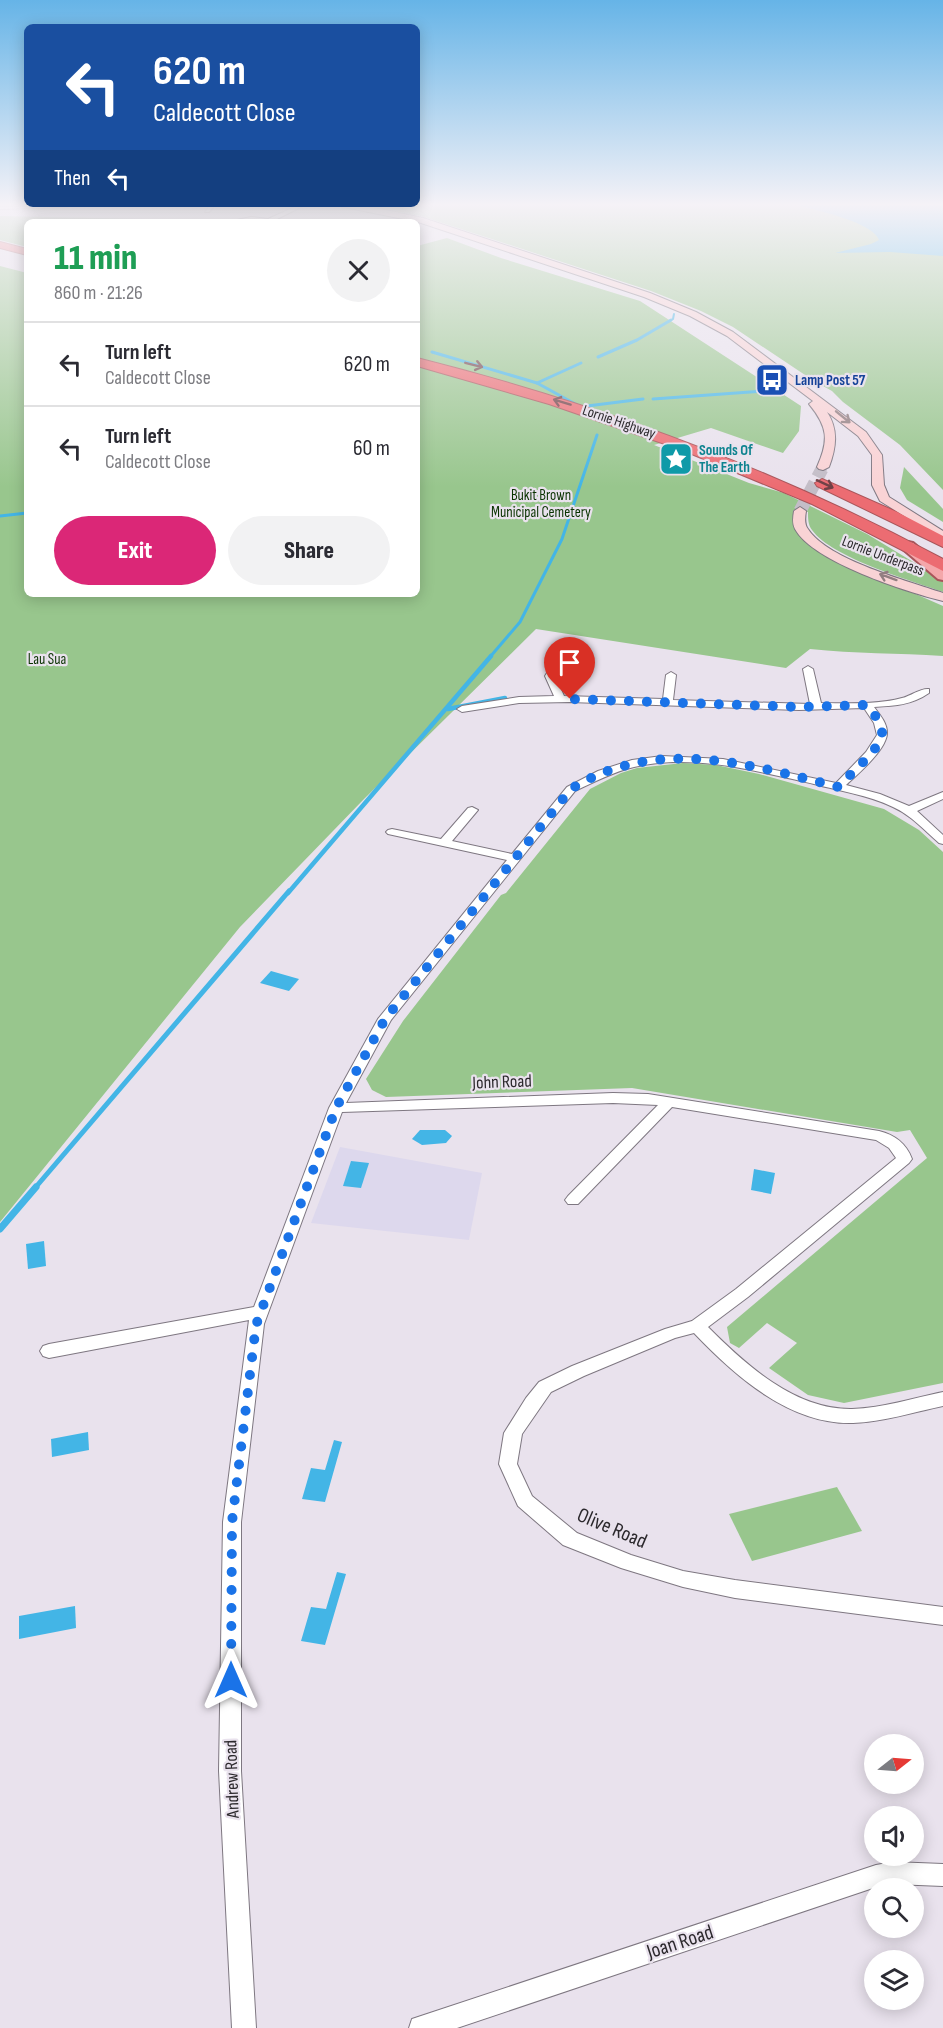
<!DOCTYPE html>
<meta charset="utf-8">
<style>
body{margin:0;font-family:"Sofia Sans Condensed",sans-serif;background:#f2f2f3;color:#2b2b33;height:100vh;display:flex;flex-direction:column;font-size:22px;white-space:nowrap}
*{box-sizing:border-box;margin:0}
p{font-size:20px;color:#7c7c81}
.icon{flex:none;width:33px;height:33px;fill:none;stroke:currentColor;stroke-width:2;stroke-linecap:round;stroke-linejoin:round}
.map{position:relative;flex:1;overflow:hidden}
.details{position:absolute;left:24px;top:219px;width:396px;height:378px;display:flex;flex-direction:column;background:#fff;border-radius:9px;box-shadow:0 3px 15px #0003}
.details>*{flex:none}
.top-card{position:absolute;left:24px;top:24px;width:396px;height:183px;border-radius:9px;box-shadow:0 3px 15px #0003;background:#1a4fa0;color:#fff;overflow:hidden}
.needle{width:39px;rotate:73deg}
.buttons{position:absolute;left:864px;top:1734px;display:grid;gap:12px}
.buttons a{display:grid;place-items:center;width:60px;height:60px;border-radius:50%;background:#fff;box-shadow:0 3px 15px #0003;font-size:30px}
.pin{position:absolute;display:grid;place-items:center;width:51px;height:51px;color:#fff;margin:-62px -26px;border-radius:50% 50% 50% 0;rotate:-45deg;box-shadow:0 0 6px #0007}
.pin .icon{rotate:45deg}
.me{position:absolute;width:66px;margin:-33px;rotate:0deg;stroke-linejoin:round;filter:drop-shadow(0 0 4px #0008)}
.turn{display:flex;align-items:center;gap:21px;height:126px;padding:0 30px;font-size:27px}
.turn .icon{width:78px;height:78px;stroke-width:2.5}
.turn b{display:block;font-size:42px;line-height:51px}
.then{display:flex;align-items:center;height:57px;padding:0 30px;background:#0003;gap:12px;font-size:22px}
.round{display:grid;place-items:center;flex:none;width:63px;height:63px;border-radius:32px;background:#f2f2f3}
.overview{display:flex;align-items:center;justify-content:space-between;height:102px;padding:0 30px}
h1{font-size:36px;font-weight:800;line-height:45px;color:#1e9e55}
.cta{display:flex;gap:12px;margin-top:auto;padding:12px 30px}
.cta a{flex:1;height:69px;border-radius:36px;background:#db2777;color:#fff;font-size:24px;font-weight:800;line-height:69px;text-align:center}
.cta a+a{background:#f2f2f3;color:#2b2b33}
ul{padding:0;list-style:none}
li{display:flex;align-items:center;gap:18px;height:84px;padding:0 30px;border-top:2px solid #e1e1e2}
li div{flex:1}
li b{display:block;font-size:22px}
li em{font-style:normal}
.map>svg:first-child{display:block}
.commercial{fill:#ddd8ed}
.green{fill:#98c68d}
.water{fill:#43b5e6}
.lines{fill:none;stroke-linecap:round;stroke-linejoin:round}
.stream-far4{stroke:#43b5e6;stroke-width:2}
.stream-far3{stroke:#43b5e6;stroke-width:3}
.stream-far2{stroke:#43b5e6;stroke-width:4.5}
.stream-far1{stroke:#43b5e6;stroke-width:5}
.stream{stroke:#43b5e6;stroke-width:7}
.secondary-tunnel-far1{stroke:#c3bdc7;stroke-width:10;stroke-dasharray:10 5;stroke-linecap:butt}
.secondary-tunnel{stroke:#c3bdc7;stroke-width:13;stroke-dasharray:13 6;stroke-linecap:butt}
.street-casing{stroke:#7e7781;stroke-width:2}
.secondary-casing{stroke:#7e7781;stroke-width:2}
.primary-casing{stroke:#a9555a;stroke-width:4}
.highway-casing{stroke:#a9555a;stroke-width:2}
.street{fill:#fff;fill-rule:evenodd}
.secondary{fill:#f9d3d5;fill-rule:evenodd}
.primary{fill:#f4a7aa;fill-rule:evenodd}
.highway{fill:#ec6c72;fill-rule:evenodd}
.oneway{stroke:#6f4045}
.oneway2{stroke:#927e81}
.route{stroke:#1a73e8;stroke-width:10;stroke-dasharray:0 18}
.labels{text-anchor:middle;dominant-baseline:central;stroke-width:4.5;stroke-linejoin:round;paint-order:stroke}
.far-transit-label{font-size:15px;font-weight:bold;fill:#164399;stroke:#e9e2ed;text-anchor:start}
.far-street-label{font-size:15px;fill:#2c292d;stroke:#e9e2ed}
.far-culture-label{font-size:15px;font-weight:bold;fill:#0d838f;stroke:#e9e2ed;text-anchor:start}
.far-park-label{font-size:15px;fill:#0a3300;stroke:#e9e2ed}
.street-label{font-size:18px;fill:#2c292d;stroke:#e9e2ed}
.near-street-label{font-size:21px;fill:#2c292d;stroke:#e9e2ed}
</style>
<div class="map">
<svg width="943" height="2028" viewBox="0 0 943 2028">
<rect width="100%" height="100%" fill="#e9e2ed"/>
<polygon class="commercial" points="340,1147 482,1173 469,1240 311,1223"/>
<g class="green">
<polygon points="417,203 943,203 943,490 900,445 843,402 832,391 814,381 733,327 701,311 651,291 421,216 354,204"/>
<polygon points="0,216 195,220 217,222 27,222 27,247 0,240"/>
<path d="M447 238 501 258 640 301 801 406 799 431 783 453 711 428 654 445 749 483 784 493 867 534 943 580V592C910 580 832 558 812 530 808 525 808 518 808 512L793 510C792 533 805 542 822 553L943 606V656C898 653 855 654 810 649L786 668 536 629 364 799 240 927 0 1222V266L27 273V594H417V246Z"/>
<polygon points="904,467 943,509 943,522 907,500 900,488"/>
<polygon points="683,763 716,765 759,774 884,809 919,830 943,852 943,1383 844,1403 808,1395 769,1368 797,1343 767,1323 739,1348 730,1343 727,1327 927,1158 910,1130 897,1132 632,1088 386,1097 372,1090 366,1079 403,1021 501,895 506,893 590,789 621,773 637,768"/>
<polygon points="837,1487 862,1531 752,1561 729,1514"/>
</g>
<g class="water">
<path d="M788 203H943V256L890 252 835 253 871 244 879 240C873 221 807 208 788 203Z"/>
<polygon points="271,971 299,979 289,991 260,983"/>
<polygon points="420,1130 445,1130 452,1136 446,1143 422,1145 412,1139"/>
<polygon points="351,1161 369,1163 361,1188 343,1186"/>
<polygon points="754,1169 775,1173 771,1194 751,1190"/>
<polygon points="44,1241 46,1266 28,1269 26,1244"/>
<polygon points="88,1432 89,1450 52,1457 51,1439"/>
<polygon points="334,1440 342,1442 325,1502 302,1499 311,1468 325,1470"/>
<polygon points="337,1572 346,1574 325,1645 301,1641 311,1607 326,1609"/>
<polygon points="75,1606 76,1628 19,1639 19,1616"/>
</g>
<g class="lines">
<polyline class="stream-far4" points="668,322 673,319 674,314"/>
<g class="stream-far3">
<polyline points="432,352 537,383 579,406"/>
<polyline points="598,357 637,340 671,320"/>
<polyline points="537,383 581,363"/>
<polyline points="653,399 765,391"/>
<polyline points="579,407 643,399"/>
<polyline points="0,516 27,513"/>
<polyline points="490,657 520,622 562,539 597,435"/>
</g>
<g class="stream-far2">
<polyline points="448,709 505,698"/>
<polyline points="288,893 491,656"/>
</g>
<polyline class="stream-far1" points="35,1188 289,891"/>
<polyline class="stream" points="0,1229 36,1187"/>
<polyline class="secondary-tunnel-far1" points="821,470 823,467"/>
<polyline class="secondary-tunnel" points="800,511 822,469"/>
<g class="street-casing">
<g id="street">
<polygon points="211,204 216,204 209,212 205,212"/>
<polygon points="265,204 269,204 269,205 267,206"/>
<polygon points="301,204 307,204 275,220 280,222 227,222 251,217 268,219"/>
<polygon points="69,205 67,207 0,209 0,207"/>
<path d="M561 655 566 658 555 676 564 696 663 699 666 675 671 672 676 675 673 700 810 704 803 669 808 666 813 669 821 703C847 703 877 705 902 698 911 696 920 688 929 689V693C912 705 894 706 874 707 880 715 887 723 887 733 887 749 858 774 846 785L880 794 909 806 943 792V799L917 811 943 835V844L939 843C924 830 911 815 893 807 868 795 840 791 814 784 756 771 693 753 634 767 613 772 594 782 575 791L391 1020 346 1103 613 1093 648 1094 879 1131C895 1135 906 1143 912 1159L909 1163 748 1297 708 1327C746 1365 795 1410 852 1409 883 1408 913 1398 943 1392V1406C914 1412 883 1422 853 1423 790 1425 735 1376 694 1333L675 1338 584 1376 551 1392 522 1434 517 1464 532 1496 577 1533 631 1555 683 1571 735 1580 943 1607V1625L735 1598 683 1587 621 1568 563 1545 518 1506 499 1464 504 1433 526 1398 539 1382 572 1366 665 1329 692 1321 736 1289 896 1158 889 1148 876 1140 672 1107 578 1204H568L565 1200 568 1196 658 1105 613 1103 342 1112 264 1324 241 1522V1771L256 2028H232L219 1771 223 1522 249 1320 49 1358 43 1356 40 1351 43 1346 49 1344 254 1307 329 1108 378 1019 507 860 388 834 386 832 388 830 392 829 441 839 468 808 472 807 478 810 452 841 512 854 567 787 598 771 632 760 662 756 723 759 836 783 866 752 877 735 874 723 864 708 799 710 570 702 519 703 462 712 457 709 462 706 519 697 554 696 545 676 558 656Z"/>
<polygon points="893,1862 943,1864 943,1886 893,1884 876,1887 457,2028 409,2028 412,2019 421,2016 876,1865"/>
</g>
</g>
<g class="secondary-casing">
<g id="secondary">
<path d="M329 204C361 204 392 211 423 218L650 293 696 312 733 332 866 432 882 455 884 485 889 497 943 531V540L880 501 872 485V455L858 436 827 412C839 430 836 448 829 467L823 470 819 469 817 467C829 440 828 427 809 404L813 401 727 336 690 316 644 297 418 222Z"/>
<path d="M800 507 806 511C805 517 804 524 808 529 828 560 908 581 943 593V601C907 592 813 562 795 529 792 523 793 517 794 511Z"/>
</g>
</g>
<g class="primary-casing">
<polygon id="primary" points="908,542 913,543 943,568 943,580 938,579 903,549 901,546 903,543"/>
</g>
<g class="highway-casing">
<g id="highway">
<polygon points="0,242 27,249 27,255 0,248"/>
<path d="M417 358C600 404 777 470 943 559V571L812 504 682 450 549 404 417 366Z"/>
<polygon points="822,479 897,512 943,536 943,547 817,486 815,483"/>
</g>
</g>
<use href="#street" class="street"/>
<use href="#secondary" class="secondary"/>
<use href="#primary" class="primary"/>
<use href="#highway" class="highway"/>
</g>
<defs><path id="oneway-shaft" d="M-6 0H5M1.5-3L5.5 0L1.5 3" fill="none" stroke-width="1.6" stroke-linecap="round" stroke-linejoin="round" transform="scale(1.5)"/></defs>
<g class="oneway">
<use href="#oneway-shaft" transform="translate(474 365) rotate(14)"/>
<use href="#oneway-shaft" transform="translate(562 402) rotate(-163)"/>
<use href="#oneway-shaft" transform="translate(825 484) rotate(25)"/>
</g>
<g class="oneway2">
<use href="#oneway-shaft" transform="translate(843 417) rotate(39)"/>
<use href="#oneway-shaft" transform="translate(888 577) rotate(-160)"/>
</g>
<linearGradient id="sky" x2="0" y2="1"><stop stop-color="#66b4e7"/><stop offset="0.42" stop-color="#f5f2f7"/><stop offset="1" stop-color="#f5f2f7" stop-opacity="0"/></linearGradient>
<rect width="943" height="487" fill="url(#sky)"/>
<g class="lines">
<path class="route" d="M231 1680 232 1522 256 1325 336 1108 385 1019 571 789C656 736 748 764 838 787 848 776 881 748 882 735 883 724 873 713 867 705L799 707 570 699"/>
</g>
<defs>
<g id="bus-square" transform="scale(1.725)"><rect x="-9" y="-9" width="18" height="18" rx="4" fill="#1a4fb4" stroke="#e9e2ed"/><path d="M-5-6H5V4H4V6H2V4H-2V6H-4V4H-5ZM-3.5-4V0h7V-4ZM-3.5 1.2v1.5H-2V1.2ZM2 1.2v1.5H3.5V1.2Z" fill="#fff"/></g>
<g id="sight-square" transform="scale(1.725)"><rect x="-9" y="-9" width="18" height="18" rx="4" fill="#0f9aa8" stroke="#e9e2ed"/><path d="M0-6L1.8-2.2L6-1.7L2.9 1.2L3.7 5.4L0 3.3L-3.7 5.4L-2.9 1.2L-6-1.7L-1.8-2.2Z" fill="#fff"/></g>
</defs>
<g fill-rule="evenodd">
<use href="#bus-square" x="772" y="380"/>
<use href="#sight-square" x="676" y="459"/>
</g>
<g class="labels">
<g class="far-transit-label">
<text x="795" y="380">Lamp Post 57</text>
</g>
<g class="far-street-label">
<text transform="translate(619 422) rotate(19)">Lornie Highway</text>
<text transform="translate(883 556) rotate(21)">Lornie Underpass</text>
</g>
<g class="far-culture-label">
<text x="699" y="450">Sounds Of<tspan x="699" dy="17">The Earth</tspan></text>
</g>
<g class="far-park-label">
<text x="541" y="495">Bukit Brown<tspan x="541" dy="17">Municipal Cemetery</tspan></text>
<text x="47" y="659">Lau Sua</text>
</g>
<g class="street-label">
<text transform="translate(502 1082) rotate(-2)">John Road</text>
<text transform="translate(232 1779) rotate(-92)">Andrew Road</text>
</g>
<g class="near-street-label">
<text transform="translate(612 1528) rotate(23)">Olive Road</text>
<text transform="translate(680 1942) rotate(-18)">Joan Road</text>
</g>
</g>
</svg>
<div class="buttons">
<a><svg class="needle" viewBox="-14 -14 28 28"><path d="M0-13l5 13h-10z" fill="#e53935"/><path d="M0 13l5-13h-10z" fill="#7c7c81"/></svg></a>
<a><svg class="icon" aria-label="sound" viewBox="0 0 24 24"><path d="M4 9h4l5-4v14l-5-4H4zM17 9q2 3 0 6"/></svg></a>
<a><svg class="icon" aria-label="search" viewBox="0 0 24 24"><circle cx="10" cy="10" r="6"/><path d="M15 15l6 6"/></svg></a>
<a><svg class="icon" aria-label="layers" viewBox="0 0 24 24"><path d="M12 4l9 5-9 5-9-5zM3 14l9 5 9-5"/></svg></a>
</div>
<div class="pin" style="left:570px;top:699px;background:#d93025"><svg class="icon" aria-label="arrive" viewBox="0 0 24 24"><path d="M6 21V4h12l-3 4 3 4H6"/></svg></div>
<svg class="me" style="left:231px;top:1680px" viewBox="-20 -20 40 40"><path d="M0-17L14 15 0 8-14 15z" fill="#1a73e8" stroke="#fff" stroke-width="4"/></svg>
<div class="top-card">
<div class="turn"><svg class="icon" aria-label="left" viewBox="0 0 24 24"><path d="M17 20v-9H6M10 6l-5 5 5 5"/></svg><div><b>620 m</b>Caldecott Close</div></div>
<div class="then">Then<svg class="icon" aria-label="left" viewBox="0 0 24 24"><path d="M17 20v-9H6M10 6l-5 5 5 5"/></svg></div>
</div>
<section class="details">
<div class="overview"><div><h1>11 min</h1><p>860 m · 21:26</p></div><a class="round"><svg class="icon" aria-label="close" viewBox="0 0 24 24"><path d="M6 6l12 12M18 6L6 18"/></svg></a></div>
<ul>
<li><svg class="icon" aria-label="left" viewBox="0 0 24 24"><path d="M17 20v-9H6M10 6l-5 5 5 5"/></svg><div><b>Turn left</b><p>Caldecott Close</p></div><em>620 m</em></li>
<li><svg class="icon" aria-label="left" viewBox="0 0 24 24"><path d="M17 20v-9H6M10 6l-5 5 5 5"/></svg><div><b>Turn left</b><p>Caldecott Close</p></div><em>60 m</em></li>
</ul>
<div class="cta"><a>Exit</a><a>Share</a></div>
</section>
</div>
